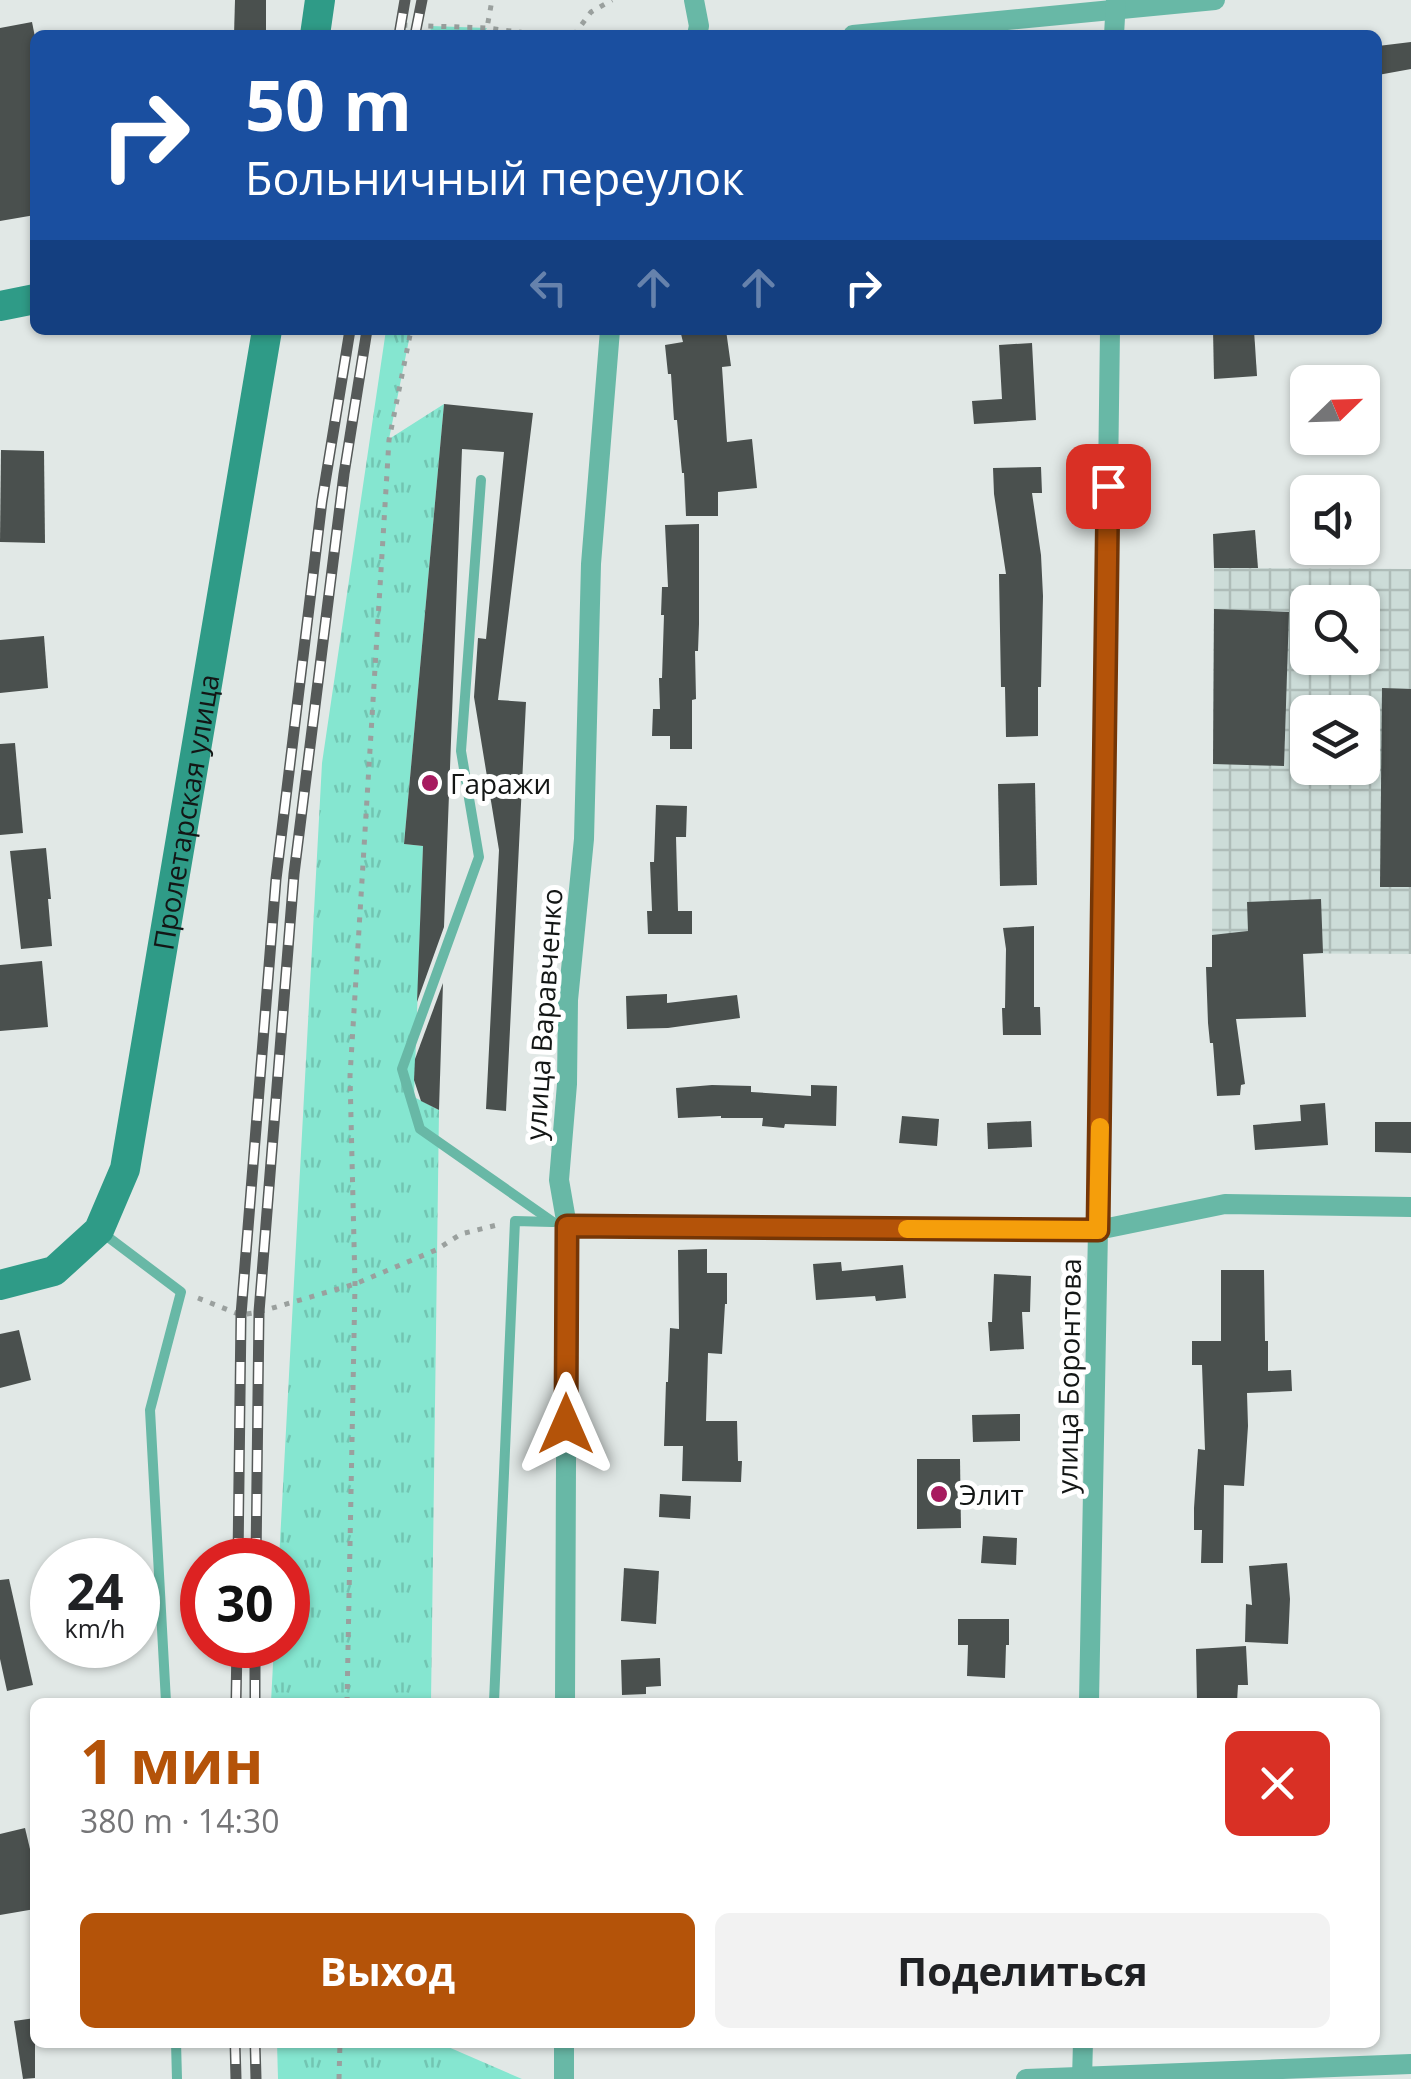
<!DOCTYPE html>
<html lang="ru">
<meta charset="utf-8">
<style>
body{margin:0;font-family:"Open Sans",sans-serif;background:#f2f2f2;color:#202124;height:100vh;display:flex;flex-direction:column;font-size:38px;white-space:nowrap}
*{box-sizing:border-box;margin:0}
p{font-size:32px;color:#757577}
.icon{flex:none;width:55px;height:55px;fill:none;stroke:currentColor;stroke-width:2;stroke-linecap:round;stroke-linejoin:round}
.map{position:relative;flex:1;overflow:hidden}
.drawer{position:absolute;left:30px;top:1698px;width:1350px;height:350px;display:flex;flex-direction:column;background:#fff;border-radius:15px;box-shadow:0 2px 8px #0004}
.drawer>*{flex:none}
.top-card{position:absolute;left:30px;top:30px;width:1352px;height:305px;border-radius:15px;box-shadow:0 2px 8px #0004;background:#1a4fa0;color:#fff;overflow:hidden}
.needle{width:65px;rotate:67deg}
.tools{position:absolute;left:1290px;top:365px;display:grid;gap:20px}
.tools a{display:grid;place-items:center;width:90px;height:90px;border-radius:15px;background:#fff;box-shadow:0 2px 8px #0004;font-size:50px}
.speed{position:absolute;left:30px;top:1538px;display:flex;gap:20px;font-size:50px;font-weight:700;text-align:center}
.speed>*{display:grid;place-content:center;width:130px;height:130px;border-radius:50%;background:#fff;box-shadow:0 2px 8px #0004;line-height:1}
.speed small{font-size:25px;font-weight:400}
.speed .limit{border:15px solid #d22;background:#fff;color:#111}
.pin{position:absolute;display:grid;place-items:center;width:85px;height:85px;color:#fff;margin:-42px;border-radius:20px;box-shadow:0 5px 15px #0006}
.me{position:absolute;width:110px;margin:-55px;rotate:0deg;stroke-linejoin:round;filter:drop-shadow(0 0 8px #0008)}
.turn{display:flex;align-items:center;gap:35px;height:210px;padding:0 50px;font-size:45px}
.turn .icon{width:130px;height:130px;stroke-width:2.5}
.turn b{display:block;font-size:70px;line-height:85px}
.lanes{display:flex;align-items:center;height:95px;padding:0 50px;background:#0003;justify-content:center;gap:50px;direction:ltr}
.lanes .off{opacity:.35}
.round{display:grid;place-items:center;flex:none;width:105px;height:105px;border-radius:15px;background:#f2f2f2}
.summary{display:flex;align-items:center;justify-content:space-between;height:170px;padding:0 50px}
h1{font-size:60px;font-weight:700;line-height:75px;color:#b45309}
.primary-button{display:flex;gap:20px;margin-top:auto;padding:20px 50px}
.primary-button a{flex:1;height:115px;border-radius:15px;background:#b45309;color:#fff;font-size:40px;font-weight:700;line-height:115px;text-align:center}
.primary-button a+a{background:#f2f2f2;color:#202124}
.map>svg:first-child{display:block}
.industrial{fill:url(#industrial-grid);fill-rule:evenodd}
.grass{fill:url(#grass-tufts)}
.building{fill:#4a504e}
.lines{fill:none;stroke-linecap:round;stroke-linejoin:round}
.path{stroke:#9aa09e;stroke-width:5;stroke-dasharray:5 8;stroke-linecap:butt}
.lane{stroke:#68b8a6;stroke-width:10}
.street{stroke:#68b8a6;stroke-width:20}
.secondary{stroke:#2f9b87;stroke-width:30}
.rail-casing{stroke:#555958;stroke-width:11}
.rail{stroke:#fff;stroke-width:8;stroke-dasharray:22;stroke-linecap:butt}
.route-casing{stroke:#753606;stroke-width:25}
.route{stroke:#b45309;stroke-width:18}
.slow{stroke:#f59e0b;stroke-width:18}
.poi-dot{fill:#a71b5f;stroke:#fff;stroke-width:4}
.labels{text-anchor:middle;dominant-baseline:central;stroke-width:10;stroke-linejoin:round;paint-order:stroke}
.poi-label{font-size:28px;fill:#131615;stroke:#fff;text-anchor:start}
.street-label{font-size:28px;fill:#131615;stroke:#fff}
</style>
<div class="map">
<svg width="1411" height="2079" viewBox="0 0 1411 2079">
<defs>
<pattern id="industrial-grid" width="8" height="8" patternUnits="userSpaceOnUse" patternTransform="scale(2.5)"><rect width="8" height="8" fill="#ccdcd8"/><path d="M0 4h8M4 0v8" fill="none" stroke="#aebcb8"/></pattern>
<pattern id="grass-tufts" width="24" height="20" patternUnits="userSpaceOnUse" patternTransform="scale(2.5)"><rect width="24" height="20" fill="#85e6d0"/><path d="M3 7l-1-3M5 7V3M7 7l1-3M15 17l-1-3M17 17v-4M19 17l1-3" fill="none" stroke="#72c5b2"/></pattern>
</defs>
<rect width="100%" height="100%" fill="#e1e8e6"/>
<path class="industrial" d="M1214 568 1411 569V954L1212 953ZM1308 602H1362V658H1308ZM1308 712H1362V768H1308Z"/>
<g class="grass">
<polygon points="431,26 487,28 483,35 430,35"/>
<polygon points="386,330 411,330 389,439 444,404 404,844 423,846 414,1097 439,1110 431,1702 271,1702 274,1645 288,1645 288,1560 279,1560 322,763"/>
<polygon points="277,2043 439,2043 522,2079 278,2079"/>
</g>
<g class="building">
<polygon points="235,0 266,0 266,35 234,35"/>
<polygon points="32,22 35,37 35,215 0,221 0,28"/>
<polygon points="1411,42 1411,69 1378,75 1378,46"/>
<polygon points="680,330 726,330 731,366 722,367 727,442 752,439 757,488 718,492 718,516 686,516 684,473 682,473 677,420 674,420 671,374 668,374 665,345 683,342"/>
<polygon points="1213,330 1254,330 1257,376 1214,379"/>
<polygon points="1032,343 1036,420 974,424 972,401 1002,399 999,345"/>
<polygon points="444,404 533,413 498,700 526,702 506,1111 486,1109 499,850 474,697 478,638 486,639 504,452 462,449 444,927 417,1002 423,846 404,844"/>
<polygon points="1,450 44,451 45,543 0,542"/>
<polygon points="1041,467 1042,493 1032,493 1041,555 1043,596 1041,687 1038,687 1038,736 1006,737 1005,687 1001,687 999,574 1006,574 994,494 993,468"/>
<polygon points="699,524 699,624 698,651 695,651 696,699 692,700 692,749 670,749 670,736 652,736 653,709 660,709 659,678 662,678 664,615 661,615 662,587 668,587 665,525"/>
<polygon points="1255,530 1258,568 1214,568 1213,534"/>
<polygon points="1214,609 1289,612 1284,766 1213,764"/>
<polygon points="44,636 48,688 0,693 0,640"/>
<polygon points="1382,688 1411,689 1411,887 1380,887"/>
<polygon points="15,743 23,833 0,835 0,744"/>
<polygon points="1035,783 1037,885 1000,886 998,784"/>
<polygon points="656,805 687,806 686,837 676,837 678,911 692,911 692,934 648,934 647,911 652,911 650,862 654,862"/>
<polygon points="46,848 51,899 48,899 52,946 21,949 10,851"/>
<polygon points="1321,899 1323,953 1303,954 1306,1017 1236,1019 1245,1084 1241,1085 1240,1095 1217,1096 1213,1043 1210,1043 1208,1023 1206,967 1212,967 1212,935 1248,931 1247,902"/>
<polygon points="1034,926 1034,1007 1040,1007 1041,1035 1003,1035 1002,1008 1005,1008 1006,949 1003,928"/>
<polygon points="42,961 48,1027 0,1031 0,965"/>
<polygon points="443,983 439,1110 421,1101 414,1080 415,1059"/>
<polygon points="667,994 667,1003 737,995 740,1018 668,1028 627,1029 626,996"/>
<polygon points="712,1085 751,1086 751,1092 811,1096 811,1085 837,1086 836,1126 785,1124 784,1128 762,1126 763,1118 721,1118 721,1116 678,1118 676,1088"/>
<polygon points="1325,1103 1328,1145 1255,1150 1253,1125 1301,1121 1300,1105"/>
<polygon points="902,1116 939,1119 937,1146 899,1143"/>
<polygon points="1031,1121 1032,1147 988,1149 987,1123"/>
<polygon points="1375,1122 1411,1122 1411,1153 1375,1152"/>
<polygon points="707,1249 707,1273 727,1273 727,1304 725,1304 722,1354 708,1353 706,1421 737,1421 738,1461 742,1461 741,1482 682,1481 683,1446 664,1446 666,1382 668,1382 670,1328 679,1329 678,1250"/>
<polygon points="841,1262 842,1271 903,1265 906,1298 876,1301 875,1296 816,1300 813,1264"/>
<polygon points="1221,1270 1264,1270 1265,1341 1268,1341 1268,1371 1291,1370 1292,1391 1247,1393 1248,1426 1244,1486 1224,1485 1223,1563 1201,1563 1202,1530 1194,1530 1194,1508 1198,1449 1205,1450 1202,1365 1192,1365 1192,1341 1221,1341"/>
<polygon points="994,1274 1031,1276 1030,1312 1022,1312 1024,1349 990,1351 988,1322 992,1322"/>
<polygon points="19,1330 31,1380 0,1388 0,1334"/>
<polygon points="1020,1414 1020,1441 973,1442 972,1415"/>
<polygon points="917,1459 960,1459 961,1528 917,1529"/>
<polygon points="660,1494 691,1496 690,1519 659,1517"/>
<polygon points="983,1536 1017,1538 1016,1565 981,1563"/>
<polygon points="1287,1563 1290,1599 1288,1644 1245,1642 1246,1604 1252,1605 1249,1566"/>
<polygon points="624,1568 659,1571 656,1624 621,1621"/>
<polygon points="9,1579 33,1685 7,1691 0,1659 0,1580"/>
<polygon points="958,1619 1009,1619 1009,1645 1006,1645 1005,1678 967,1676 968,1645 958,1645"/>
<polygon points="1246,1646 1248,1685 1238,1685 1237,1702 1197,1702 1196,1649"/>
<polygon points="660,1658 661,1686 646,1687 646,1694 622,1695 621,1660"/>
<polygon points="25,1828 35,1870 35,1909 0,1915 0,1834"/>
<polygon points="35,2018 35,2078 23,2079 14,2021"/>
</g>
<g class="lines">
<g class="path">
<polyline points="395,35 401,25 487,28 542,35"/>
<polyline points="483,35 487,28 492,0"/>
<polyline points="574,35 591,12 612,0"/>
<polyline points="198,1298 241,1315 259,1312 355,1284 436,1250 461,1234 497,1225"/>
<polyline points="347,1702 355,1284 350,1076 389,440 411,330"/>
<polyline points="339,2079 340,2042"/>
</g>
<g class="lane">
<polyline points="481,480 461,751 479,857 402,1069 420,1129 553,1222"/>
<polyline points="100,1231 181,1292 150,1410 166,1702"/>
<polyline points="494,1702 515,1221 552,1222"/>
<polyline points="176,2042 177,2079"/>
</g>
<g class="street">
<polyline points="694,0 699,26 697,35"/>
<polyline points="853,35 1215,0"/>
<polyline points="1114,35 1116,0"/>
<polyline points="567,1226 1098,1230 1225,1204 1411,1207"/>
<polyline points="565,1702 567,1226 559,1180 567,1084 568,1000 584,839 591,564 610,330"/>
<polyline points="1089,1702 1098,1230 1110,330"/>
<polyline points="564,2079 564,2042"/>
<polyline points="1026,2079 1411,2064"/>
<polyline points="1082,2079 1083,2042"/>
</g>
<g class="secondary">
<polyline points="315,35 320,0"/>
<polyline points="0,306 35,299"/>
<path id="s1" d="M0 1285 54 1271 99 1230 125 1169 267 330"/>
</g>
<g class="rail-casing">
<g id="rail">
<polyline points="399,35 405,0"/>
<polyline points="415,35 422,0"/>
<polyline points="238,1560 241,1315 276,879 322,501 350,330"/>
<polyline points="256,1560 259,1312 294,874 344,474 367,330"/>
<polyline points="236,1702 237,1645"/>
<polyline points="255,1702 255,1645"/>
<polyline points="235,2042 236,2079"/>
<polyline points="255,2042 256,2079"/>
</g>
</g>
<use href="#rail" class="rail"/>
</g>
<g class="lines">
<g class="route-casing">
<polyline id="route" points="566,1424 567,1226 1098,1230 1108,486"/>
</g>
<use href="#route" class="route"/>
<polyline class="slow" points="907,1229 1098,1230 1100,1127"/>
</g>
<g class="poi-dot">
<circle cx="430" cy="783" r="10"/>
<circle cx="939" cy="1494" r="10"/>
</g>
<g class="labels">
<g class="poi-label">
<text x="450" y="783">Гаражи</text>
<text x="959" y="1494">Элит</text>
</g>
<g class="street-label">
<text stroke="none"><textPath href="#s1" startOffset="545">Пролетарская улица</textPath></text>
<text transform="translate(543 1014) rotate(-86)">улица Варавченко</text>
<text transform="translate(1068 1376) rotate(-89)">улица Боронтова</text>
</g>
</g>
</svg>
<div class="tools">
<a><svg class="needle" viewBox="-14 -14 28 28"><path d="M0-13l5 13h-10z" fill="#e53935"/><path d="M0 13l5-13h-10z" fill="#757577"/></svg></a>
<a><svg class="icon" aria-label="sound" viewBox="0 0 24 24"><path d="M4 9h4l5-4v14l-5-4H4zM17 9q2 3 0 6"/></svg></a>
<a><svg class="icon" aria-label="search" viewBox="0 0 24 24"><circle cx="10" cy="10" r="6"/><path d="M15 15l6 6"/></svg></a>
<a><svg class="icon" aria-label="layers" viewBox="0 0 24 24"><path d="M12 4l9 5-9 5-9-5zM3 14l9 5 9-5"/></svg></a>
</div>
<div class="speed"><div>24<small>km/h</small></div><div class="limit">30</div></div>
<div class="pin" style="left:1108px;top:486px;background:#d93025"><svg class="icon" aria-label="arrive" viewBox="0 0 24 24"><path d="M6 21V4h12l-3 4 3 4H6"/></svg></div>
<svg class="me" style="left:566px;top:1424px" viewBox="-20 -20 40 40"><path d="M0-17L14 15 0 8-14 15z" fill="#b45309" stroke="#fff" stroke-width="4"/></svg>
<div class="top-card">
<div class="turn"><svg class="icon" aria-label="right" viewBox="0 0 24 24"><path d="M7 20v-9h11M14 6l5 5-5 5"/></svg><div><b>50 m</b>Больничный переулок</div></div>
<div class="lanes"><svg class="icon off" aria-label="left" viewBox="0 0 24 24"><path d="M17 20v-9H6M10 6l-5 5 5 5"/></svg><svg class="icon off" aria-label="ahead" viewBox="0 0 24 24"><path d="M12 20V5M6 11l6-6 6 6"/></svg><svg class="icon off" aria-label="ahead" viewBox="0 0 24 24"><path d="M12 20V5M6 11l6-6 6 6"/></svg><svg class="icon" aria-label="right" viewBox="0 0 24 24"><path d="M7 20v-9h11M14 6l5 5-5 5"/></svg></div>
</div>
<section class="drawer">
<div class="summary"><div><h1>1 мин</h1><p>380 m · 14:30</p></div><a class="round" style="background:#d93025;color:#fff"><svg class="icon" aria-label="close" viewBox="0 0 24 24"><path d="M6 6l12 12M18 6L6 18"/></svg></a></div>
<div class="primary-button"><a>Выход</a><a>Поделиться</a></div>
</section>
</div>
